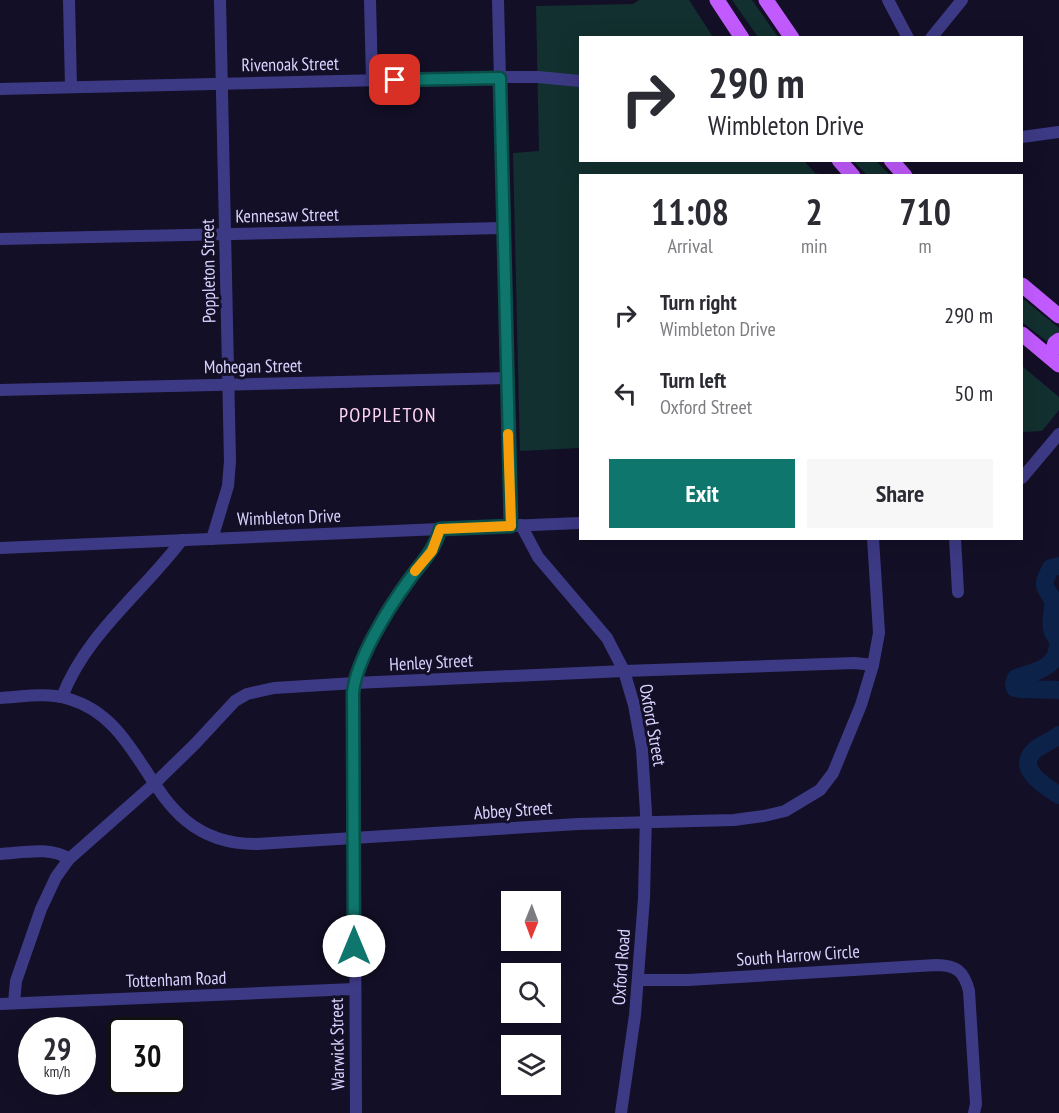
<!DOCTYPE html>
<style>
body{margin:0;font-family:"PT Sans Narrow",sans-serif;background:#f7f7f7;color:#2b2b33;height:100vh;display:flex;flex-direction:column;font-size:22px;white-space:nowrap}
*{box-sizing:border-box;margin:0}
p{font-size:20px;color:#7c7c81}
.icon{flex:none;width:33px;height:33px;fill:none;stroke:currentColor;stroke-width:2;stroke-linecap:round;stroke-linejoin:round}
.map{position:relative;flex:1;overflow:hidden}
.sheet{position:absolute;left:579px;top:174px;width:444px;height:366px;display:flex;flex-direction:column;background:#fff;border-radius:0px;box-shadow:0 6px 24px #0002}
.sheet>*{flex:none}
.top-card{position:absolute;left:579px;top:36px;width:444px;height:126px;border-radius:0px;box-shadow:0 6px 24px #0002;background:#fff;color:#2b2b33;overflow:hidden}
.needle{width:39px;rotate:181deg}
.fabs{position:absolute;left:501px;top:891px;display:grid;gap:12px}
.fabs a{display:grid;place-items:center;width:60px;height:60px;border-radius:0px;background:#fff;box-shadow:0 6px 24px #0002;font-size:30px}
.speed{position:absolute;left:18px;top:1017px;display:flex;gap:12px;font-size:30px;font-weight:700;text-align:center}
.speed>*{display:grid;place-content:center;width:78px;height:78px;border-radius:50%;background:#fff;box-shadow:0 6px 24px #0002;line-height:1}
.speed small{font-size:15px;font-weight:400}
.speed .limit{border:3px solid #111;border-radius:9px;background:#fff;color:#111}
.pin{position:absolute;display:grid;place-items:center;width:51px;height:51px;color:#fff;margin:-26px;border-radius:12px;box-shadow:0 3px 9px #0006}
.me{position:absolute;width:66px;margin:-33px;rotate:0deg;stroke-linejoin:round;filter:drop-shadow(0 0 4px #0008)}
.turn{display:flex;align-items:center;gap:21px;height:126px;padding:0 30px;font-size:27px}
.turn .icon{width:78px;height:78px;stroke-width:2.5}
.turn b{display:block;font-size:42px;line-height:51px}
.eta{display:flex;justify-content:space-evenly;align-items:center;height:102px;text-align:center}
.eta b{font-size:36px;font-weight:700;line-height:42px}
.button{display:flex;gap:12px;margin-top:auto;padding:12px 30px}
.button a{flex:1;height:69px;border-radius:0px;background:#0f766e;color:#fff;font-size:24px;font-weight:700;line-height:69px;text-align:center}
.button a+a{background:#f7f7f7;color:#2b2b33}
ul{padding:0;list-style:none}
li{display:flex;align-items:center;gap:18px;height:78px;padding:0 30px}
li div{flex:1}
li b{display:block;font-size:22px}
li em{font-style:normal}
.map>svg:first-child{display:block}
.green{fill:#12302f}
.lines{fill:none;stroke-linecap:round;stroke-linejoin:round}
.river{stroke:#0c2248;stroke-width:18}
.minor{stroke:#3d3a85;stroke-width:12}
.major{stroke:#c25bff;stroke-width:15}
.route-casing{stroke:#0a4d48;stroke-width:15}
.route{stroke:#0f766e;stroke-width:10}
.slow{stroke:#f59e0b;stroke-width:10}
.labels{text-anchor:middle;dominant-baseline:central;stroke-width:6;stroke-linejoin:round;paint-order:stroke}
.street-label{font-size:18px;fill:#d9d4ff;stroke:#130f26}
.neighbourhood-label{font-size:20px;letter-spacing:1.5px;fill:#ffd6f0;stroke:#130f26}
</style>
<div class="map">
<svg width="1059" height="1113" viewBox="0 0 1059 1113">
<rect width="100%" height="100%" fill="#130f26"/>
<g class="green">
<polygon points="639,0 689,0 713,37 580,38 580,160 804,161 816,174 818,173 820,175 580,176 580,448 520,451 513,153 539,151 536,6 633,4"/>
<polygon points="732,0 752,0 778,37 758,37"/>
<polygon points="853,161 876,161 890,175 867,175"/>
<polygon points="1022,298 1059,328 1059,332 1054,335 1049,343 1022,322"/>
<polygon points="1022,366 1059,397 1059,410 1042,431 1022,432"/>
</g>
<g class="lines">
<g class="river">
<path d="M1059 566 1051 568C1041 586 1044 585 1053 600 1054 610 1050 620 1052 629 1053 635 1057 637 1058 642 1059 668 1035 672 1016 678L1014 684 1015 688 1020 689 1059 690"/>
<path d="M1059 735C1052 741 1042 744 1035 750 1014 768 1046 787 1059 795"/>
</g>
<g class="minor">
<polyline points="69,0 71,87"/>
<polyline points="370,0 372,80"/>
<polyline points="498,0 511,526"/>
<polyline points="888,0 908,38"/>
<polyline points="931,38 962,0"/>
<polyline points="0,89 510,77 538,77 580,81"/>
<polyline points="1022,137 1059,132"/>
<polyline points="0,239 503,228"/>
<polyline points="0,390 507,378"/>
<polyline points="1022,478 1059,434"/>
<polyline points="521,525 538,557 607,638 624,671 634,705 642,749 646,813 644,898 635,1015 621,1113"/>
<polyline points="955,538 958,592"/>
<polyline points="212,539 228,486 230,461 220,0"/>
<polyline points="0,548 580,523"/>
<path d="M62 697C86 634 142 593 182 540"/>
<path d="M0 698C22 697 47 692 69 699 155 724 144 845 257 844L578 824 734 820 764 816 785 811 820 790 833 773 861 705 873 665 879 633 873 538"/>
<path d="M0 854C21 853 51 846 69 859"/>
<path d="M639 980H688L936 965C956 965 964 971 969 991L976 1104 974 1113"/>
<polyline points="14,1003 16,981 41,909 56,877 69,859 154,784 195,744 235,701 247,694 274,688 355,683 624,671 855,663 873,665"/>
<polyline points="0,1004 354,989"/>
<path d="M356 1113 354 688C363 651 385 615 406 584 419 565 434 551 440 529"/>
</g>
<g class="major">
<polyline points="717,0 742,38"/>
<polyline points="766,0 792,38"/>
<polyline points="839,160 853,176"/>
<polyline points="891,160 905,176"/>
<polyline points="1022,285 1059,316"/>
<polyline points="1022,334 1059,365"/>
<polyline points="1050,357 1055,343 1059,340"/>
</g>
</g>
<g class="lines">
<g class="route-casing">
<path id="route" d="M354 946 353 693C356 660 389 607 409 580 421 563 435 550 440 529L511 526 500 78 395 80"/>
</g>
<use href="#route" class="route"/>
<polyline class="slow" points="415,571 432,551 440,529 511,526 508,434"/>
</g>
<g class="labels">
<g class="street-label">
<text transform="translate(290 64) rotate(-1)">Rivenoak Street</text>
<text transform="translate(287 215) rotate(-1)">Kennesaw Street</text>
<text transform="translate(208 271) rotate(-91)">Poppleton Street</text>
<text transform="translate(253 366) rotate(-1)">Mohegan Street</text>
<text transform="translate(289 517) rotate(-2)">Wimbleton Drive</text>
<text transform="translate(431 662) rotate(-3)">Henley Street</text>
<text transform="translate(653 725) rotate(80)">Oxford Street</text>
<text transform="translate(513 810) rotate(-4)">Abbey Street</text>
<text transform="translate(798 955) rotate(-4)">South Harrow Circle</text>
<text transform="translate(621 967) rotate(-86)">Oxford Road</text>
<text transform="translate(176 979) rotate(-2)">Tottenham Road</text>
<text transform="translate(337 1044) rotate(-91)">Warwick Street</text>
</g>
<g class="neighbourhood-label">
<text x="388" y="415">POPPLETON</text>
</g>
</g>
</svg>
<div class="fabs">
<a><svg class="needle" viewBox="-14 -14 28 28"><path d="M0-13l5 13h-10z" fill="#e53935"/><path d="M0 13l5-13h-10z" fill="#7c7c81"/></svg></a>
<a><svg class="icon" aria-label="search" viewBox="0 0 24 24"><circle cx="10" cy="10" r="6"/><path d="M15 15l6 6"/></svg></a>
<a><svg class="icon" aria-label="layers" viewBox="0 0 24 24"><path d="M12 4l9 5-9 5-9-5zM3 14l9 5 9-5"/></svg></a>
</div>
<div class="speed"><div>29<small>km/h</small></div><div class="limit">30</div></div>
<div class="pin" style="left:395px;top:80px;background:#d93025"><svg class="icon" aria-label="arrive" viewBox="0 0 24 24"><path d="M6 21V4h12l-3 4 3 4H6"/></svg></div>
<svg class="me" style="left:354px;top:946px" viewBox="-20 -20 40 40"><circle r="19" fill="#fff"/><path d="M0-13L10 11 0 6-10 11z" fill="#0f766e"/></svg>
<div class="top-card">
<div class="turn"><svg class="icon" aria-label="right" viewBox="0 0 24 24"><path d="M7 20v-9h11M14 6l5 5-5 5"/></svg><div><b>290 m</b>Wimbleton Drive</div></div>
</div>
<section class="sheet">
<div class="eta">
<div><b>11:08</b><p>Arrival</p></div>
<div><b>2</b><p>min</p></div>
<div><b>710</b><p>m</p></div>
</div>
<ul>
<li><svg class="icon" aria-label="right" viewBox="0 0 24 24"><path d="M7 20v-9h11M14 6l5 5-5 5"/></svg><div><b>Turn right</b><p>Wimbleton Drive</p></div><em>290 m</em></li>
<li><svg class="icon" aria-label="left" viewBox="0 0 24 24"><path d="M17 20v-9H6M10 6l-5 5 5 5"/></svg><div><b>Turn left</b><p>Oxford Street</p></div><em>50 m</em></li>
</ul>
<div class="button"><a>Exit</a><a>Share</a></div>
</section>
</div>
